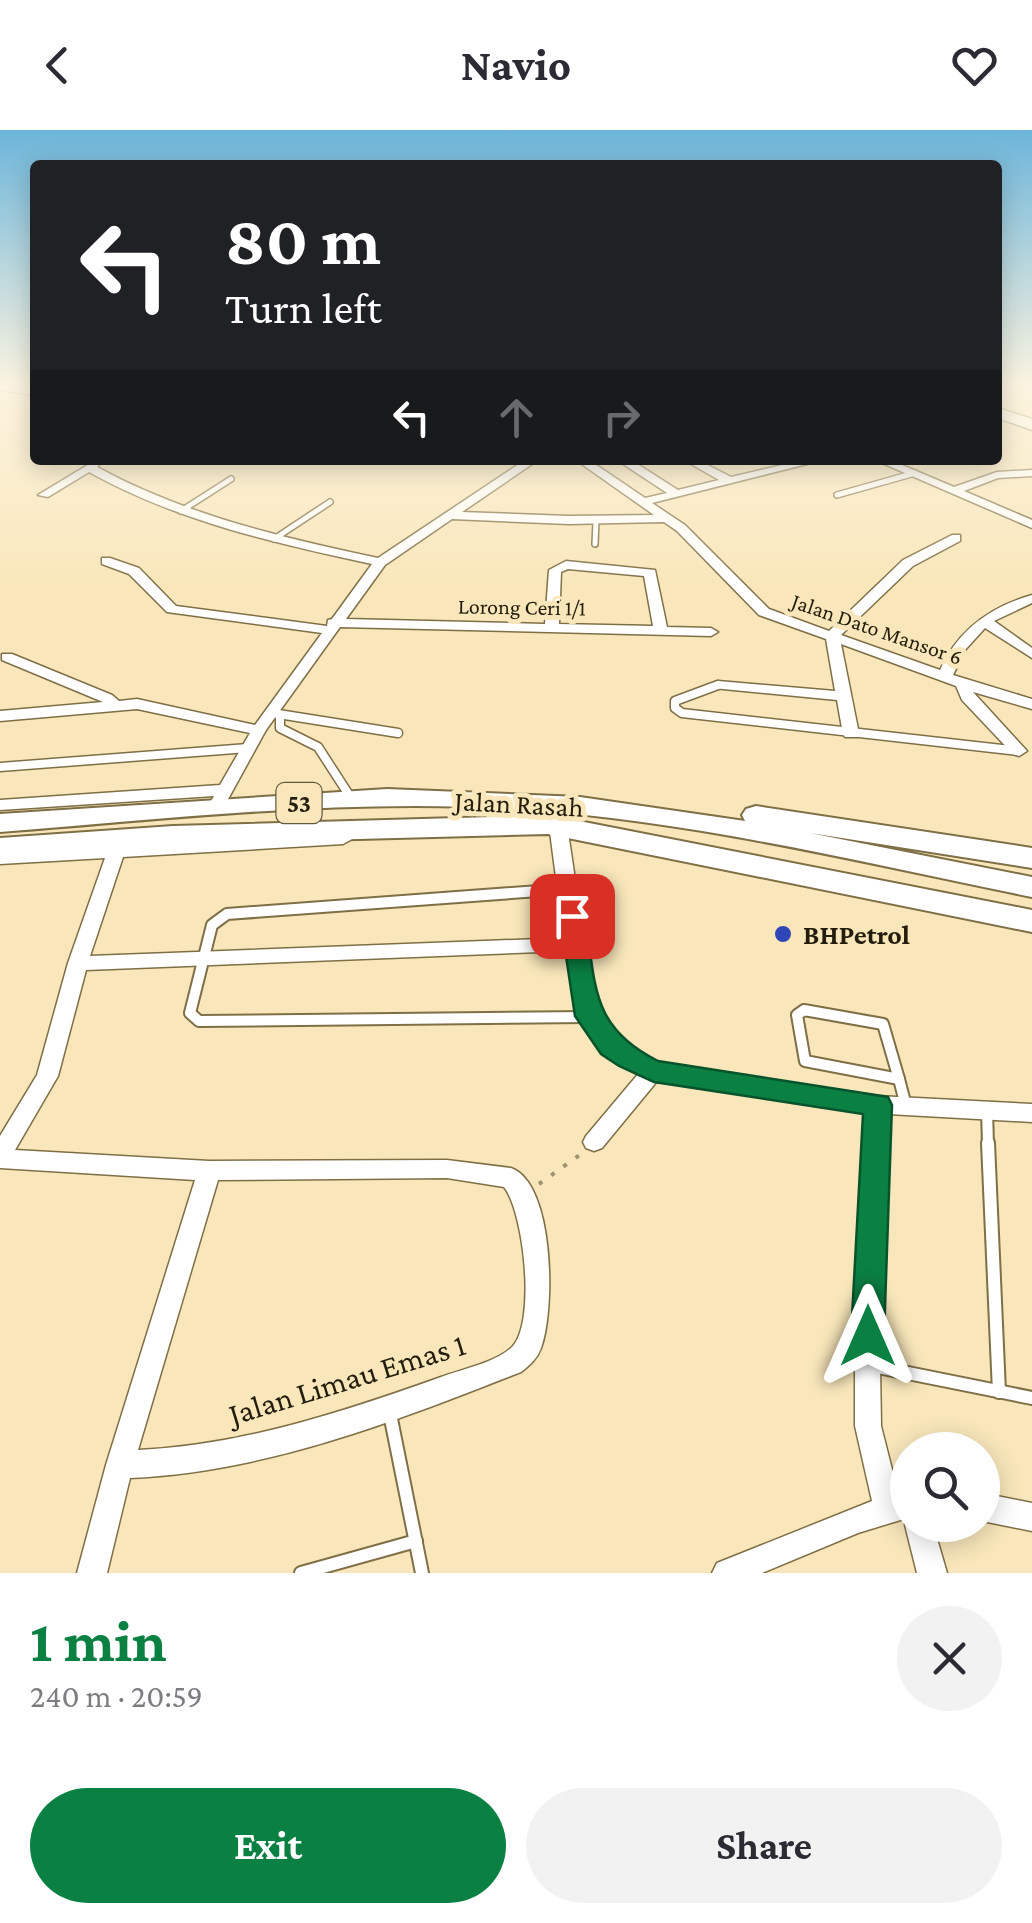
<!DOCTYPE html>
<meta charset="utf-8">
<style>
body{margin:0;font-family:"Crimson Pro",serif;background:#f2f2f3;color:#2b2b33;height:100vh;display:flex;flex-direction:column;font-size:38px;white-space:nowrap}
*{box-sizing:border-box;margin:0}
p{font-size:32px;color:#7c7c81}
.icon{flex:none;width:55px;height:55px;fill:none;stroke:currentColor;stroke-width:2;stroke-linecap:round;stroke-linejoin:round}
.map{position:relative;height:1443px;overflow:hidden}
.panel{display:flex;flex-direction:column;background:#fff;flex:1}
.panel>*{flex:none}
.guide{position:absolute;left:30px;top:30px;width:972px;height:305px;border-radius:10px;box-shadow:0 5px 25px #0003;background:#202124;color:#fff;overflow:hidden}
.fabs{position:absolute;left:890px;top:1302px;display:grid;gap:20px}
.fabs a{display:grid;place-items:center;width:110px;height:110px;border-radius:50%;background:#fff;box-shadow:0 5px 25px #0003;font-size:50px}
.pin{position:absolute;display:grid;place-items:center;width:85px;height:85px;color:#fff;margin:-42px;border-radius:20px;box-shadow:0 5px 15px #0006}
.me{position:absolute;width:110px;margin:-55px;rotate:0deg;stroke-linejoin:round;filter:drop-shadow(0 0 8px #0008)}
.turn{display:flex;align-items:center;gap:35px;height:210px;padding:0 30px;font-size:45px}
.turn .icon{width:130px;height:130px;stroke-width:2.5}
.turn b{display:block;font-size:70px;line-height:85px}
.lanes{display:flex;align-items:center;height:95px;padding:0 30px;background:#0003;justify-content:center;gap:50px;direction:ltr}
.lanes .off{opacity:.35}
.round{display:grid;place-items:center;flex:none;width:105px;height:105px;border-radius:52px;background:#f2f2f3}
.head{display:flex;align-items:center;justify-content:space-between;height:170px;padding:0 30px}
h1{font-size:60px;font-weight:700;line-height:75px;color:#0b8043}
.button{display:flex;gap:20px;margin-top:auto;padding:20px 30px}
.button a{flex:1;height:115px;border-radius:60px;background:#0b8043;color:#fff;font-size:40px;font-weight:700;line-height:115px;text-align:center}
.button a+a{background:#f2f2f3;color:#2b2b33}
header{display:flex;justify-content:space-between;align-items:center;height:130px;padding:0 30px;background:#fff;font-size:45px;font-weight:700}
.map>svg:first-child{display:block}
.lines{fill:none;stroke-linecap:round;stroke-linejoin:round}
.river{fill:#53b6c4;fill-rule:evenodd}
.lane-far3-casing{stroke:#7f6f46;stroke-width:8}
.lane-far2-casing{stroke:#7f6f46;stroke-width:11}
.lane-far1-casing{stroke:#7f6f46;stroke-width:14}
.lane-casing{stroke:#7f6f46;stroke-width:16}
.street-casing{stroke:#7f6f46;stroke-width:3}
.primary-casing{stroke:#7f6f46;stroke-width:3}
.highway-casing{stroke:#7f6f46;stroke-width:4}
.path{stroke:#9e9271;stroke-width:4;stroke-dasharray:4 11;stroke-linecap:butt}
.lane-far3{stroke:#fff;stroke-width:5}
.lane-far2{stroke:#fff;stroke-width:8}
.lane-far1{stroke:#fff;stroke-width:10}
.lane{stroke:#fff;stroke-width:12}
.street{fill:#fff;fill-rule:evenodd}
.primary{fill:#fff;fill-rule:evenodd}
.highway{fill:#fff;fill-rule:evenodd}
.route{fill:#0b8043;stroke:#07532c;stroke-width:2.5}
.poi-dot{fill:#2e46b7;stroke:#f9e7bb;stroke-width:4}
.labels{text-anchor:middle;dominant-baseline:central;stroke-width:10;stroke-linejoin:round;paint-order:stroke}
.far-street-label{font-size:22px;fill:#231d0c;stroke:#f9e7bb}
.shield{fill:#f9e7bb;stroke:#635a40;stroke-width:2.5}
.shield-label{font-size:25px;font-weight:bold;fill:#231d0c}
.street-label{font-size:28px;fill:#231d0c;stroke:#f9e7bb}
.poi-label{font-size:28px;font-weight:bold;fill:#231d0c;stroke:#f9e7bb;text-anchor:start}
.near-street-label{font-size:32px;fill:#231d0c;stroke:#f9e7bb}
</style>
<header><svg class="icon" aria-label="back" viewBox="0 0 24 24"><path d="M15 5l-7 7 7 7"/></svg>Navio<svg class="icon" aria-label="heart" viewBox="0 0 24 24"><path d="M12 20l-8-8c-3-5 5-10 8-4 3-6 11-1 8 4z"/></svg></header>
<div class="map">
<svg width="1032" height="1443" viewBox="0 0 1032 1443">
<rect width="100%" height="100%" fill="#f9e7bb"/>
<g class="lines">
<polygon class="river" points="1013,253 1032,253 1032,261 1015,257"/>
<g class="lane-far3-casing">
<g id="lane-far3">
<polyline points="837,365 915,343"/>
<polyline points="181,381 231,349"/>
<polyline points="274,409 330,372"/>
<polyline points="595,414 596,391"/>
</g>
</g>
<g class="lane-far2-casing">
<g id="lane-far2">
<polyline points="718,555 675,571 675,578 682,583 1019,621"/>
<polyline points="272,583 398,603"/>
<polyline points="280,585 280,598 318,617 351,668"/>
<polyline points="0,637 248,618"/>
</g>
</g>
<g class="lane-far1-casing">
<g id="lane-far1">
<polyline points="566,759 227,784 212,795 190,883 199,891 588,887"/>
<polygon points="804,880 883,894 899,949 805,931 797,885"/>
<polyline points="899,949 906,976"/>
<polyline points="987,980 988,1015"/>
</g>
</g>
<g class="lane-casing">
<g id="lane">
<polyline points="988,1013 999,1262"/>
<polyline points="868,1235 1032,1268"/>
<polyline points="389,1279 422,1443"/>
<polyline points="301,1443 416,1411"/>
</g>
</g>
<g class="street-casing">
<g id="street">
<polygon points="0,254 35,259 35,265 0,260"/>
<path d="M96 330 101 333 97 337C185 385 280 407 378 428L525 330H538L462 382 569 386 654 385 576 330H589L645 368 667 363 617 330H631L678 360 719 350 684 330H698L731 347 803 330H823L652 373 685 395 769 479 829 501 903 430 952 405H960V411L913 436 841 505 940 540C958 500 990 477 1032 465V473L994 491 1032 518V528L985 498 965 520 953 545 1032 569V579L973 562 1027 621 1019 626 1013 624 962 570 956 556 841 514 859 604 857 607H845L843 604 837 570 713 558 711 555 718 551 835 561 826 509 759 485 677 401 664 392 569 394 452 389 385 435 346 489 545 494 549 440 566 431 655 440 667 497 711 498 718 502 711 506 340 497 266 600 221 682H209L207 678 214 666 0 680V670L220 655 250 603 137 579 0 591V581L103 572 2 530V524H12L112 565 119 571 137 569 255 595 322 503 167 482 129 444 102 434V428H110L139 438 176 476 327 496 328 490 332 489 372 434C274 413 177 391 89 342L48 367 38 365ZM568 439 644 446 653 496 559 494 561 442Z"/>
<polygon points="875,330 890,330 954,357 997,342 1032,340 1032,346 998,348 964,361 1032,390 1032,398"/>
<path d="M559 697 568 702 588 837 600 886 616 909 657 933 878 966 1032 974V992L888 984 879 1173 881 1296 898 1363 908 1360V1395H933L947 1443H917L905 1395 907 1388 858 1403 762 1443H712L717 1433 872 1371 855 1296V1173L867 982 658 950 602 1018 594 1021 586 1018 583 1012 586 1006 639 943C580 913 576 882 566 821L86 840 58 946 15 1020 209 1031 447 1030 511 1038C555 1054 555 1181 541 1218 537 1229 530 1235 521 1242 396 1291 267 1342 130 1348L107 1443H77L106 1335 195 1050 0 1038V1006L37 945 68 833 105 728 0 734V722L343 704 352 709 343 714 123 727 90 826 564 808 550 702ZM447 1048 504 1057C524 1082 537 1195 511 1218 494 1233 463 1239 441 1247 343 1282 243 1315 138 1320L218 1050Z"/>
<polygon points="982,1363 1032,1373 1032,1401 982,1391"/>
</g>
</g>
<g class="primary-casing">
<polygon id="primary" points="998,278 1032,289 1032,300 998,288"/>
</g>
<g class="highway-casing">
<g id="highway">
<path d="M387 659 580 667 745 691 742 685 746 679 756 676 1032 718V738L810 703 1032 747V767C861 732 690 690 516 679 344 668 171 689 0 702V684Z"/>
<polygon points="566,685 579,691 1032,780 1032,802 548,704 173,714 0,728 0,708 173,696"/>
</g>
</g>
<polyline class="path" points="539,1054 581,1024"/>
<use href="#lane-far3" class="lane-far3"/>
<use href="#lane-far2" class="lane-far2"/>
<use href="#lane-far1" class="lane-far1"/>
<use href="#lane" class="lane"/>
<use href="#street" class="street"/>
<use href="#primary" class="primary"/>
<use href="#highway" class="highway"/>
</g>
<linearGradient id="sky" x2="0" y2="1"><stop stop-color="#6cb5da"/><stop offset="0.56" stop-color="#fcf4e0"/><stop offset="1" stop-color="#fcf4e0" stop-opacity="0"/></linearGradient>
<rect width="1032" height="455" fill="url(#sky)"/>
<path class="route" d="M572 778 585 786C596 855 590 897 658 931L888 967 892 975 884 1206 879 1217 868 1222 856 1217 851 1206 863 984 654 952 619 936 601 924 575 886 560 786Z"/>
<circle class="poi-dot" cx="783" cy="804" r="10"/>
<g class="labels">
<g class="far-street-label">
<text transform="translate(522 477) rotate(1)">Lorong Ceri 1/1</text>
<text transform="translate(877 499) rotate(19)">Jalan Dato Mansor 6</text>
</g>
<rect class="shield" x="276.5" y="653" width="45" height="40" rx="8"/>
<g class="shield-label">
<text x="299" y="673">53</text>
</g>
<g class="street-label">
<text transform="translate(519 674) rotate(3)">Jalan Rasah</text>
</g>
<g class="poi-label">
<text x="803" y="804">BHPetrol</text>
</g>
<g class="near-street-label">
<text transform="translate(347 1249) rotate(-17)">Jalan Limau Emas 1</text>
</g>
</g>
</svg>
<div class="fabs">
<a><svg class="icon" aria-label="search" viewBox="0 0 24 24"><circle cx="10" cy="10" r="6"/><path d="M15 15l6 6"/></svg></a>
</div>
<div class="pin" style="left:572px;top:786px;background:#d93025"><svg class="icon" aria-label="arrive" viewBox="0 0 24 24"><path d="M6 21V4h12l-3 4 3 4H6"/></svg></div>
<svg class="me" style="left:868px;top:1206px" viewBox="-20 -20 40 40"><path d="M0-17L14 15 0 8-14 15z" fill="#0b8043" stroke="#fff" stroke-width="4"/></svg>
<div class="guide">
<div class="turn"><svg class="icon" aria-label="left" viewBox="0 0 24 24"><path d="M17 20v-9H6M10 6l-5 5 5 5"/></svg><div><b>80 m</b>Turn left</div></div>
<div class="lanes"><svg class="icon" aria-label="left" viewBox="0 0 24 24"><path d="M17 20v-9H6M10 6l-5 5 5 5"/></svg><svg class="icon off" aria-label="ahead" viewBox="0 0 24 24"><path d="M12 20V5M6 11l6-6 6 6"/></svg><svg class="icon off" aria-label="right" viewBox="0 0 24 24"><path d="M7 20v-9h11M14 6l5 5-5 5"/></svg></div>
</div>
</div>
<section class="panel">
<div class="head"><div><h1>1 min</h1><p>240 m · 20:59</p></div><a class="round"><svg class="icon" aria-label="close" viewBox="0 0 24 24"><path d="M6 6l12 12M18 6L6 18"/></svg></a></div>
<div class="button"><a>Exit</a><a>Share</a></div>
</section>
